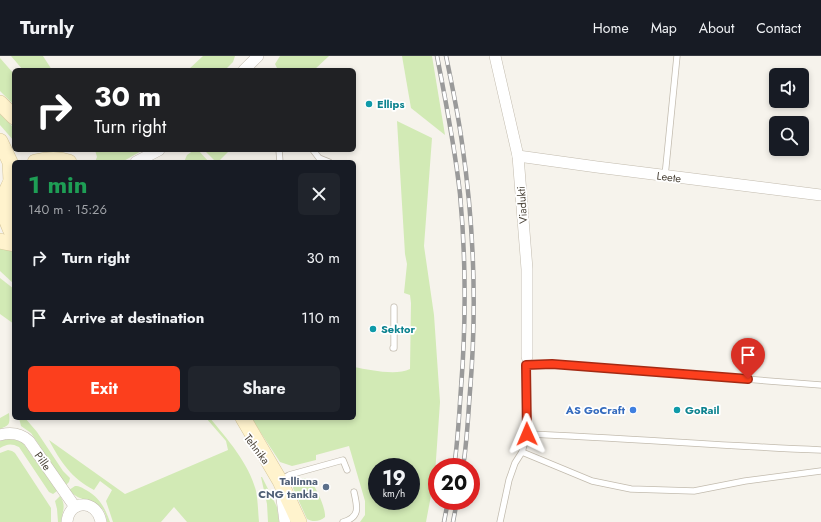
<!DOCTYPE html>
<meta charset="utf-8">
<style>
body{margin:0;font-family:Jost,sans-serif;background:#20242c;color:#f1f3f6;height:100vh;display:flex;flex-direction:column;font-size:15px;white-space:nowrap}
*{box-sizing:border-box;margin:0}
p{font-size:13px;color:#9ea1a6}
.icon{flex:none;width:22px;height:22px;fill:none;stroke:currentColor;stroke-width:2;stroke-linecap:round;stroke-linejoin:round}
.map{position:relative;flex:1;overflow:hidden}
.details{position:absolute;left:12px;top:104px;width:344px;height:260px;display:flex;flex-direction:column;background:#171b24;border-radius:6px;box-shadow:0 2px 6px #0003}
.details>*{flex:none}
.top-card{position:absolute;left:12px;top:12px;width:344px;height:84px;border-radius:6px;box-shadow:0 2px 6px #0003;background:#202124;color:#fff;overflow:hidden}
.tools{position:absolute;left:769px;top:12px;display:grid;gap:8px}
.tools a{display:grid;place-items:center;width:40px;height:40px;border-radius:6px;background:#171b24;box-shadow:0 2px 6px #0003;font-size:20px}
.speed{position:absolute;left:368px;top:402px;display:flex;gap:8px;font-size:20px;font-weight:700;text-align:center}
.speed>*{display:grid;place-content:center;width:52px;height:52px;border-radius:50%;background:#171b24;box-shadow:0 2px 6px #0003;line-height:1}
.speed small{font-size:10px;font-weight:400}
.speed .limit{border:6px solid #d22;background:#fff;color:#111}
.pin{position:absolute;display:grid;place-items:center;width:34px;height:34px;color:#fff;margin:-41px -17px;border-radius:50% 50% 50% 0;rotate:-45deg;box-shadow:0 0 4px #0007}
.pin .icon{rotate:45deg}
.me{position:absolute;width:44px;margin:-22px;rotate:359deg;stroke-linejoin:round;filter:drop-shadow(0 0 3px #0008)}
.turn{display:flex;align-items:center;gap:14px;height:84px;padding:0 16px;font-size:18px}
.turn .icon{width:52px;height:52px;stroke-width:2.5}
.turn b{display:block;font-size:28px;line-height:34px}
.round{display:grid;place-items:center;flex:none;width:42px;height:42px;border-radius:6px;background:#20242c}
.headline{display:flex;align-items:center;justify-content:space-between;height:68px;padding:0 16px}
h1{font-size:24px;font-weight:700;line-height:30px;color:#1e9e55}
.action{display:flex;gap:8px;margin-top:auto;padding:8px 16px}
.action a{flex:1;height:46px;border-radius:6px;background:#fc3f1d;color:#fff;font-size:16px;font-weight:700;line-height:46px;text-align:center}
.action a+a{background:#20242c;color:#f1f3f6}
ul{padding:0;list-style:none}
li{display:flex;align-items:center;gap:12px;height:60px;padding:0 16px}
li div{flex:1}
li b{display:block;font-size:15px}
li em{font-style:normal}
header{display:flex;align-items:center;gap:24px;box-sizing:border-box;height:56px;padding:0 20px;background:#171b24;border-bottom:1px solid #363941}
header strong{font-size:19px}
nav{display:flex;gap:22px;margin-inline-start:auto;font-size:14px}
.map>svg:first-child{display:block}
.green{fill:#d2eab5;fill-rule:evenodd}
.lines{fill:none;stroke-linecap:round;stroke-linejoin:round}
.lane-casing{stroke:#c2bbae;stroke-width:7}
.street-casing{stroke:#c2bbae;stroke-width:12}
.secondary-casing{stroke:#d6c79b;stroke-width:16}
.lane{stroke:#fff;stroke-width:5.5}
.street{stroke:#fff;stroke-width:11}
.secondary{stroke:#fff3cd;stroke-width:15}
.rail-casing{stroke:#9a9a9a;stroke-width:4.5}
.rail{stroke:#fff;stroke-width:3;stroke-dasharray:9;stroke-linecap:butt}
.route-casing{stroke:#a42913;stroke-width:10}
.route{stroke:#fc3f1d;stroke-width:7}
.culture-dot{fill:#0f9aa8;stroke:#fff;stroke-width:1.5}
.shop-dot{fill:#3f7fe0;stroke:#fff;stroke-width:1.5}
.service-dot{fill:#5c6f8a;stroke:#fff;stroke-width:1.5}
.labels{text-anchor:middle;dominant-baseline:central;stroke-width:3.5;stroke-linejoin:round;paint-order:stroke}
.culture-label{font-size:11px;font-weight:bold;fill:#0d838f;stroke:#fff;text-anchor:start}
.street-label{font-size:11px;fill:#4b4439;stroke:#fff}
.shop-label{font-size:11px;font-weight:bold;fill:#366cbe;stroke:#fff;text-anchor:end}
.service-label{font-size:11px;font-weight:bold;fill:#4e5e75;stroke:#fff;text-anchor:end}
</style>
<header>
<strong>Turnly</strong>
<nav><a>Home</a><a>Map</a><a>About</a><a>Contact</a></nav>
</header>
<div class="map">
<svg width="821" height="466" viewBox="0 0 821 466">
<rect width="100%" height="100%" fill="#f6f3ec"/>
<g class="green">
<polygon points="11,0 43,0 52,14 23,14"/>
<polygon points="203,0 235,0 233,6 225,14 188,14"/>
<polygon points="280,0 329,0 314,14 278,14 275,8"/>
<polygon points="402,0 432,0 445,79 411,52"/>
<polygon points="0,2 14,18 14,49 0,35"/>
<polygon points="0,58 14,72 14,85 0,69"/>
<path d="M397 65 432 82 424 190 434 259 440 346 435 418 426 466H360L365 459V445L349 390 316 399V404L292 410 280 406 251 362H354V311C370 314 396 320 410 313L411 247 410 239 404 237 407 208 405 198ZM377 411H411V445H377Z"/>
<polygon points="95,94 143,94 122,106 95,106 97,101"/>
<polygon points="194,94 198,94 209,106 184,106 187,99"/>
<polygon points="204,94 230,94 218,106 216,106"/>
<polygon points="0,191 14,196 14,228 0,215"/>
<polygon points="0,222 14,233 14,268 0,258"/>
<path d="M9 357C10 368 10 369 0 373V362Z"/>
<polygon points="19,362 25,362 37,376 63,415 70,422 69,426 66,429 31,377 21,370"/>
<path d="M206 362H210C227 383 249 407 256 435 258 445 258 456 259 466H187L174 451 161 466H113L106 445 112 434 100 425 94 434C72 423 60 405 49 384L125 438 228 394 226 385Z"/>
<path d="M8 383 16 384 23 387 57 435 53 438 49 436 19 391C11 387 7 388 0 392V385Z"/>
<polygon points="8,394 12,395 15,397 51,452 51,466 0,466 0,397"/>
<polygon points="261,421 262,421 277,451 279,466 268,466 267,448"/>
<path d="M304 422C307 423 308 423 310 425 316 430 326 453 325 461 320 466 312 466 307 463L293 432 295 425Z"/>
<path d="M75 430C80 430 82 432 86 434 100 442 105 452 110 466H107C104 439 82 450 69 434Z"/>
<path d="M60 440C67 450 62 456 61 466H58L57 453 55 445Z"/>
</g>
<g class="lines">
<g class="lane-casing">
<g id="lane">
<polyline points="279,94 280,106"/>
<polyline points="313,94 319,102 329,106"/>
<polyline points="665,120 677,0"/>
<polyline points="393,292 394,292 394,251"/>
<polyline points="527,309 552,308 821,329"/>
<path d="M527 378C625 382 723 390 821 394"/>
<polyline points="522,396 592,425 631,433 694,435 745,425 821,415"/>
<polyline points="281,424 289,419 343,404 347,414"/>
<path d="M343 466C361 461 357 450 354 436"/>
<polyline points="500,466 509,424 515,407 522,396 527,378 527,307"/>
</g>
</g>
<g class="street-casing">
<g id="street">
<polyline points="495,0 518,100 527,213 527,301"/>
<polyline points="244,14 258,0"/>
<polyline points="518,100 597,111 821,139"/>
<polyline points="136,106 159,94"/>
<path d="M0 379C11 376 20 377 29 385L75 451"/>
<polyline points="281,435 285,466"/>
<path d="M67 466C69 443 97 443 101 466"/>
</g>
</g>
<g class="secondary-casing">
<g id="secondary">
<polyline points="0,47 14,61"/>
<polyline points="0,85 10,106 11,125"/>
<path d="M35 106C47 103 57 102 69 106"/>
<path d="M14 122C0 138 3 163 14 180"/>
<polyline points="0,185 14,188"/>
<polyline points="243,362 280,425 299,466"/>
</g>
</g>
<use href="#lane" class="lane"/>
<use href="#street" class="street"/>
<use href="#secondary" class="secondary"/>
<g class="rail-casing">
<g id="rail">
<path d="M437 0C446 46 455 92 460 138 466 203 466 268 461 332 459 359 458 385 454 411"/>
<path d="M446 0C452 29 458 57 462 87 474 169 477 252 470 335 468 361 467 386 463 411"/>
<polyline points="444,466 448,445"/>
<polyline points="453,466 457,445"/>
</g>
</g>
<use href="#rail" class="rail"/>
</g>
<g class="lines">
<g class="route-casing">
<polyline id="route" points="527,378 526,309 552,308 748,323"/>
</g>
<use href="#route" class="route"/>
</g>
<g class="culture-dot">
<circle cx="369" cy="48" r="4"/>
<circle cx="373" cy="273" r="4"/>
<circle cx="677" cy="354" r="4"/>
</g>
<circle class="shop-dot" cx="633" cy="354" r="4"/>
<circle class="service-dot" cx="326" cy="431" r="4"/>
<g class="labels">
<g class="culture-label">
<text x="377" y="48">Ellips</text>
<text x="381" y="273">Sektor</text>
<text x="685" y="354">GoRail</text>
</g>
<g class="street-label">
<text transform="translate(669 121) rotate(7)">Leete</text>
<text transform="translate(522 149) rotate(-94)">Viadukti</text>
<text transform="translate(257 393) rotate(53)">Tehnika</text>
<text transform="translate(43 405) rotate(55)">Pille</text>
</g>
<g class="shop-label">
<text x="625" y="354">AS GoCraft</text>
</g>
<g class="service-label">
<text x="318" y="425">Tallinna<tspan x="318" dy="13">CNG tankla</tspan></text>
</g>
</g>
</svg>
<div class="tools">
<a><svg class="icon" aria-label="sound" viewBox="0 0 24 24"><path d="M4 9h4l5-4v14l-5-4H4zM17 9q2 3 0 6"/></svg></a>
<a><svg class="icon" aria-label="search" viewBox="0 0 24 24"><circle cx="10" cy="10" r="6"/><path d="M15 15l6 6"/></svg></a>
</div>
<div class="speed"><div>19<small>km/h</small></div><div class="limit">20</div></div>
<div class="pin" style="left:748px;top:323px;background:#d93025"><svg class="icon" aria-label="arrive" viewBox="0 0 24 24"><path d="M6 21V4h12l-3 4 3 4H6"/></svg></div>
<svg class="me" style="left:527px;top:378px" viewBox="-20 -20 40 40"><path d="M0-17L14 15 0 8-14 15z" fill="#fc3f1d" stroke="#fff" stroke-width="4"/></svg>
<div class="top-card">
<div class="turn"><svg class="icon" aria-label="right" viewBox="0 0 24 24"><path d="M7 20v-9h11M14 6l5 5-5 5"/></svg><div><b>30 m</b>Turn right</div></div>
</div>
<section class="details">
<div class="headline"><div><h1>1 min</h1><p>140 m · 15:26</p></div><a class="round"><svg class="icon" aria-label="close" viewBox="0 0 24 24"><path d="M6 6l12 12M18 6L6 18"/></svg></a></div>
<ul>
<li><svg class="icon" aria-label="right" viewBox="0 0 24 24"><path d="M7 20v-9h11M14 6l5 5-5 5"/></svg><div><b>Turn right</b></div><em>30 m</em></li>
<li><svg class="icon" aria-label="arrive" viewBox="0 0 24 24"><path d="M6 21V4h12l-3 4 3 4H6"/></svg><div><b>Arrive at destination</b></div><em>110 m</em></li>
</ul>
<div class="action"><a>Exit</a><a>Share</a></div>
</section>
</div>
